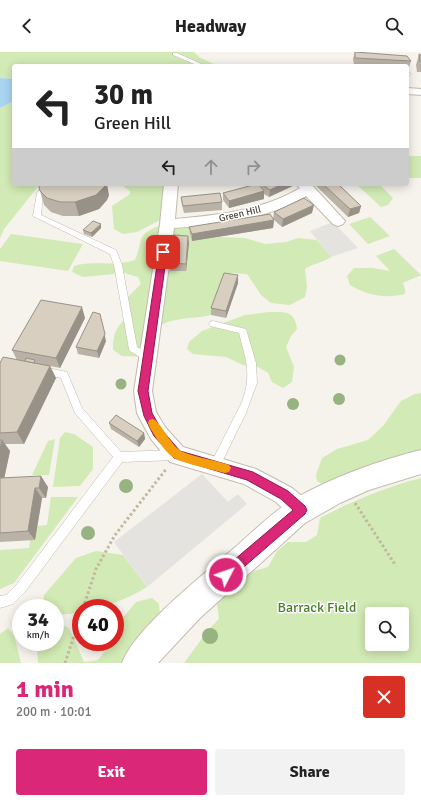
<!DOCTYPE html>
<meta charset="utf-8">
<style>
body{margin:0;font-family:Signika,sans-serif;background:#f2f2f2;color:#222;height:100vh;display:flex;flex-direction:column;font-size:15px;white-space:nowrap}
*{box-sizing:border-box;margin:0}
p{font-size:13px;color:#767676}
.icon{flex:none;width:22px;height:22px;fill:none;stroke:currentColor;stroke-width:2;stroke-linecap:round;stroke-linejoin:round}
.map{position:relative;height:611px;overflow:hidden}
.side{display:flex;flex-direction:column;background:#fff;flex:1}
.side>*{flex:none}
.guide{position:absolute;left:12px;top:12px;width:397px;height:122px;border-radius:4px;box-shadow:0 2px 10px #0003;background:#fff;color:#222;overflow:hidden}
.buttons{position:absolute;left:365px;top:555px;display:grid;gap:8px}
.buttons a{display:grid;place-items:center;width:44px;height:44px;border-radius:4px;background:#fff;box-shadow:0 2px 10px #0003;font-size:20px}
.speed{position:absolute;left:12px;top:547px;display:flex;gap:8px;font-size:20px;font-weight:700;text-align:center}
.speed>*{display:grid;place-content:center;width:52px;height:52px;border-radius:50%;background:#fff;box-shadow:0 2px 10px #0003;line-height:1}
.speed small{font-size:10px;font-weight:400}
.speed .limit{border:6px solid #d22;background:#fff;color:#111}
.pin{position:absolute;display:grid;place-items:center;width:34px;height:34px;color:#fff;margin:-17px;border-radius:8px;box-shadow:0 2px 6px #0006}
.me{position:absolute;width:44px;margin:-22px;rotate:49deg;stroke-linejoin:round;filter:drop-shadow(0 0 3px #0008)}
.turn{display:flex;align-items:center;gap:14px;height:84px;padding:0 16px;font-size:18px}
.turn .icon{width:52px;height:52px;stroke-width:2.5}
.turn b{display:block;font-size:28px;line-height:34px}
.lanes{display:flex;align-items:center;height:38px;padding:0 16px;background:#0003;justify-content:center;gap:20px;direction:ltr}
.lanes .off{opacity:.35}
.round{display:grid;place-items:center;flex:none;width:42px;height:42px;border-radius:4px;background:#f2f2f2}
.summary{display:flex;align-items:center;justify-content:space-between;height:68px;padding:0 16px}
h1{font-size:24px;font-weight:700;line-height:30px;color:#db2777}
.button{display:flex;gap:8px;margin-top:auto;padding:8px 16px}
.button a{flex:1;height:46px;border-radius:4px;background:#db2777;color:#fff;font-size:16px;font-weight:700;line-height:46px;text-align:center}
.button a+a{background:#f2f2f2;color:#222}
header{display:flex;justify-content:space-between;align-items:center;height:52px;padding:0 16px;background:#fff;font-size:18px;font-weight:700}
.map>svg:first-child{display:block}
.green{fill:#d2eab5;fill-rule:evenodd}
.parking{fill:#e5e3e0}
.water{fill:#a9d4f2}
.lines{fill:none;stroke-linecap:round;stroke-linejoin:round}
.service-casing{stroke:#c2bbae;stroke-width:1}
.minor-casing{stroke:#c2bbae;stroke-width:2}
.tertiary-casing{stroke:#c2bbae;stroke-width:2}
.path{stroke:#c4b79f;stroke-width:3;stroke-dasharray:2.5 2.5;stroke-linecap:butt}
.service{fill:#fff;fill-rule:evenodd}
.minor{fill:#fff;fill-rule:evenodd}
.tertiary{fill:#fff;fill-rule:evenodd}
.tree{fill:#97b381}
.wall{fill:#bab2a6}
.shaded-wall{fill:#979187}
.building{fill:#d8cfc1;stroke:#979187}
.route{fill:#db2777;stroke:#8e194d}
.slow{fill:#f59e0b}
.labels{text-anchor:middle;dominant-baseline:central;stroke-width:3;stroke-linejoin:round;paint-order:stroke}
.far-street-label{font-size:10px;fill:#4b4439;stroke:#fff}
.near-park-label{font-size:14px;fill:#4a7f2a;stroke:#fff}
</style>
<header><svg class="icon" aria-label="back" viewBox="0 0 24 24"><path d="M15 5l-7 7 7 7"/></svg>Headway<svg class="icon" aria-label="search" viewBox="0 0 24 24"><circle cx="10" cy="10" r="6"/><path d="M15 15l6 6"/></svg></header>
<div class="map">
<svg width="421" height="611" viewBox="0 0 421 611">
<rect width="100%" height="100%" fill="#f6f3ec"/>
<g class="green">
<polygon points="0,0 194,0 199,5 218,14 14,14 14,27 0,26"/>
<polygon points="14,49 14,132 40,132 4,177 0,186 0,56"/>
<rect x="407" y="104" width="14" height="22"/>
<polygon points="120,132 171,132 168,164 137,180 123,182 114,177 112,154 130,142 130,139"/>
<polygon points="356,132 379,132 393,146 388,153 381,155"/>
<polygon points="370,165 390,184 368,192 349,172"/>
<path d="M162 173H194L192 189 218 185 245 186 265 192 286 190 298 186 317 188 331 205C323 211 313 211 305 217L307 234 305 245 290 253 271 251 261 243 247 222 231 221 224 228 211 263C193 268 163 263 151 283 148 289 149 299 148 305L122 304 113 298C113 281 116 276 127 265L124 249 141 232 138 225 124 221 83 225 72 220 74 214C94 208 115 215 135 208 144 187 135 182 162 173Z"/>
<polygon points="11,182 83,192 68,219 0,209 0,197"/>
<path d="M394 197 421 223 403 231 405 237V242C386 247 366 243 350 233L347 224 354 216H373L390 219 376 204Z"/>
<path d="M269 260C284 260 295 258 297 277L291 284 286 295 294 315 292 330 283 336 272 330 268 321 258 315 243 313 226 305 193 302 187 297 189 290 202 279 245 263Z"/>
<polygon points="421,341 421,410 327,435 317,429 316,423 322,406 337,397 368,388 383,374 401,349 415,342"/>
<polygon points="65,380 74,382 93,395 93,417 80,434 53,435 60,386"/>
<polygon points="55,387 49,423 32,423 48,389"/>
<path d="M421 426V611H184L209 577 219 567 217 551 254 519 268 515 277 499 288 490H306L317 483 320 466C352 449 386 435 421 426ZM372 562H402V592H372Z"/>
<polygon points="51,445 78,445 14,531 0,537 0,498 29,496 30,488 35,488 37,474 47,473"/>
<path d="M96 499 123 503 147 535C125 548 107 556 81 556V561L55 563V556H43L44 543 76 506Z"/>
<polygon points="152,546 159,552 160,571 138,611 38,611 37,595 38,590 55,590 56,570 69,576 84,610 98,608 112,590 115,590 115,581 120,569 136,550"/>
<polygon points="8,576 14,583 21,611 0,611 0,582"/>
</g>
<g class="parking">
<polygon points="333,170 358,196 331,205 310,179"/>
<polygon points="202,422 228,450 238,442 247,452 147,535 114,490"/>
</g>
<polygon class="water" points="0,26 14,27 14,49 0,56"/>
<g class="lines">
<g class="service-casing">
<g id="service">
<polygon points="173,1 177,1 206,14 199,14 173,3"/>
<polygon points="407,19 410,21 410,23 407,23"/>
<polygon points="45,132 52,132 43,142 41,163 116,198 117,200 122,213 137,295 151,302 152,305 151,308 145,308 130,299 129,297 114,213 110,202 33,164 37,141"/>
<path d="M213 269 246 277 256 311 257 331 246 361 219 416 215 418 211 416 210 413 242 350C252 322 246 308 239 281L210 274 209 272 210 270Z"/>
<polygon points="43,315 67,320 82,356 121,400 175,398 179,400 180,403 179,406 175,408 122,410 25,540 13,552 0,556 0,544 6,543 17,532 113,405 75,361 61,326 40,322 38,319 40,316"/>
</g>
</g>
<g class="minor-casing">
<g id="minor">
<polygon points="407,36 421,37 421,43 407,42"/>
<path d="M164 132H178L175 167C218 163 261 159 300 136L296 132H311L345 169 343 172 338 174 333 172 306 144C267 168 219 172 174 176L152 339 156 360 165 375 183 395 256 417 292 436 309 450 312 458 309 466 301 469 293 466 276 450 244 432 170 410 151 387 140 367 137 361 134 339 160 172Z"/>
</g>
</g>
<g class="tertiary-casing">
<path id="tertiary" d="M421 398V422L369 438 340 451 305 471 200 566 158 611H122C137 574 202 524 233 497 253 480 272 460 294 447 333 425 377 409 421 398Z"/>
</g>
<g class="path">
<polyline points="355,451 396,514"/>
<polyline points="83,556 96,517 115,483 167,416"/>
<polyline points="65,611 81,562"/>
</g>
<use href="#service" class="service"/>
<use href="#minor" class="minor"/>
<use href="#tertiary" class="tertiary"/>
</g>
<g class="tree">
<circle cx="340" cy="308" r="5.5"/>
<circle cx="121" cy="332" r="5.5"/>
<circle cx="339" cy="347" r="6"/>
<circle cx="293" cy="352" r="6"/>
<circle cx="126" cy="434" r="7"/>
<circle cx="88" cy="481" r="7"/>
<circle cx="210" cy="584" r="8"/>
</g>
<g class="wall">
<polygon points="355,0 411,9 409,16 407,16 407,14 377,14 354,13 353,7"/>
<polygon points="419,2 421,3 421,20 417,20 416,13"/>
<polygon points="261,132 297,132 269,145 264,142 264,147 229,156 223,148 223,141 261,135"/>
<polygon points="314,132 338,132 361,154 359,161 348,165"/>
<polygon points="39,135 109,143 107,148 99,157 79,164 63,164 51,160 44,153"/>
<polygon points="181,145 222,150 222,158 184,161 182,153"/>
<polygon points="274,160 312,161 282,175 274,168 273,176 192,189 190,182 189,175 273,167"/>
<polygon points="101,172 101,176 92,185 84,182 83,178"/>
<polygon points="189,191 186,219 170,219 170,211"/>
<polygon points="238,223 238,231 226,266 211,263 211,256"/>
<polygon points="85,266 60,316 50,314 56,326 24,392 5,392 10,399 4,426 48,435 46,446 42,446 35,488 0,490 0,311 17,308 12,298"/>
<polygon points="106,289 99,306 78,302 76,295"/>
<polygon points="109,371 144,381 145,387 139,395 111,377"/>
</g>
<g class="shaded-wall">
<polygon points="105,132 107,132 109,143 107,148 99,157 79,164 75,150"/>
<polygon points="282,132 297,132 269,145 270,138"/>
<polygon points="264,139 264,147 229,156 229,149"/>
<polygon points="314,153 312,161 282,175 283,167"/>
<polygon points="361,154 359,161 348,165 350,157"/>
<polygon points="274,168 273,176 192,189 192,182"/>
<polygon points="101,172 101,176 92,185 91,181"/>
<polygon points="188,184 189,191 186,219 186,212"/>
<polygon points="238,223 238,231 226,266 226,259"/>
<polygon points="82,255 85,266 60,316 56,306"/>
<polygon points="100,262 106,289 99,306 97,299"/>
<polygon points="50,314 56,326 24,392 17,380"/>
<polygon points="144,381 145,387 139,395 137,389"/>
<polygon points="2,388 10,399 2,437 0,435 0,397"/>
<polygon points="41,424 48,435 46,446 39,436"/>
<polygon points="35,436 42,446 35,488 28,479"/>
</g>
<g class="building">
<polygon points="355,0 407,4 411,9 355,6"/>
<polygon points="419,2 421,3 421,10 420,10"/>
<polygon points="39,132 105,132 105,134 96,143 75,150 60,150 47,146 40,139 39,135"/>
<polygon points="257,132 258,132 264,139 229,149 223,141"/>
<polygon points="262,132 282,132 270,138"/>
<polygon points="323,132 338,132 361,154 350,157"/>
<polygon points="220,141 222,150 183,154 181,145"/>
<polygon points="304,146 314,153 283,167 274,160"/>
<polygon points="270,162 274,168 192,182 189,175"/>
<polygon points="93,169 101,172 91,181 83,178"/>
<polygon points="173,183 188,184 186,212 170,211"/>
<polygon points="224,221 238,223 226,259 211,256"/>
<polygon points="41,248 82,255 56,306 12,298"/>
<polygon points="93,260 100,262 105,282 97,299 76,295"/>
<polygon points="3,305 50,314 17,380 0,381 0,311"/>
<polygon points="26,306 35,308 34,311 25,309"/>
<polygon points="116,363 144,381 137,389 109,371"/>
<polygon points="0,388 2,388 0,397"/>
<polygon points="41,424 39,436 35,436 28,479 0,481 0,426"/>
</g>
<polygon class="route" points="163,197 167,200 148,339 152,361 161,377 180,399 253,420 288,439 305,454 307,458 305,462 230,527 226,529 221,527 220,523 221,519 293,458 281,447 247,428 174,406 154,384 144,364 138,339 159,200"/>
<path class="slow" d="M153 367C161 370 171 394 181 399 192 405 216 408 229 413L231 416 229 420 225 421C214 418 182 411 174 406 165 400 152 381 148 371L149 368Z"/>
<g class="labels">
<g class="far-street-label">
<text transform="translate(240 162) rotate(-13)">Green Hill</text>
</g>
<g class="near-park-label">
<text x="317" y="555">Barrack Field</text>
</g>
</g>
</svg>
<div class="buttons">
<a><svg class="icon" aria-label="search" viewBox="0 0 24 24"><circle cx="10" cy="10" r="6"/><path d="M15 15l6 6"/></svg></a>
</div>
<div class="speed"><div>34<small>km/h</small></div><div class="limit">40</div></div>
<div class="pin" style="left:163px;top:200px;background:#d93025"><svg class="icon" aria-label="arrive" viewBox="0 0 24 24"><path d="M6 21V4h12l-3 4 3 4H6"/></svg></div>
<svg class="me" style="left:226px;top:523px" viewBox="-20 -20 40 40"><circle r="17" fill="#db2777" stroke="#fff" stroke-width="3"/><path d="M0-11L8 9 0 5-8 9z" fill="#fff"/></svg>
<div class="guide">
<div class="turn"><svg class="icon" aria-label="left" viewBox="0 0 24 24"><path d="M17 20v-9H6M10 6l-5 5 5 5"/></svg><div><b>30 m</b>Green Hill</div></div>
<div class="lanes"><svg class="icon" aria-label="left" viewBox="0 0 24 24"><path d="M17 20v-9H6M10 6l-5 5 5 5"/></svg><svg class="icon off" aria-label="ahead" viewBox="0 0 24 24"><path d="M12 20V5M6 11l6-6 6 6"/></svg><svg class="icon off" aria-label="right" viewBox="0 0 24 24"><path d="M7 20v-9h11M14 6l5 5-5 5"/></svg></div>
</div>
</div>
<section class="side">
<div class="summary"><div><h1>1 min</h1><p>200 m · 10:01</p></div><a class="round" style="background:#d93025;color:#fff"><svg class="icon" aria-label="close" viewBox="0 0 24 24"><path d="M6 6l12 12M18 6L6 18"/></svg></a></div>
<div class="button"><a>Exit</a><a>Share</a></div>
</section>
